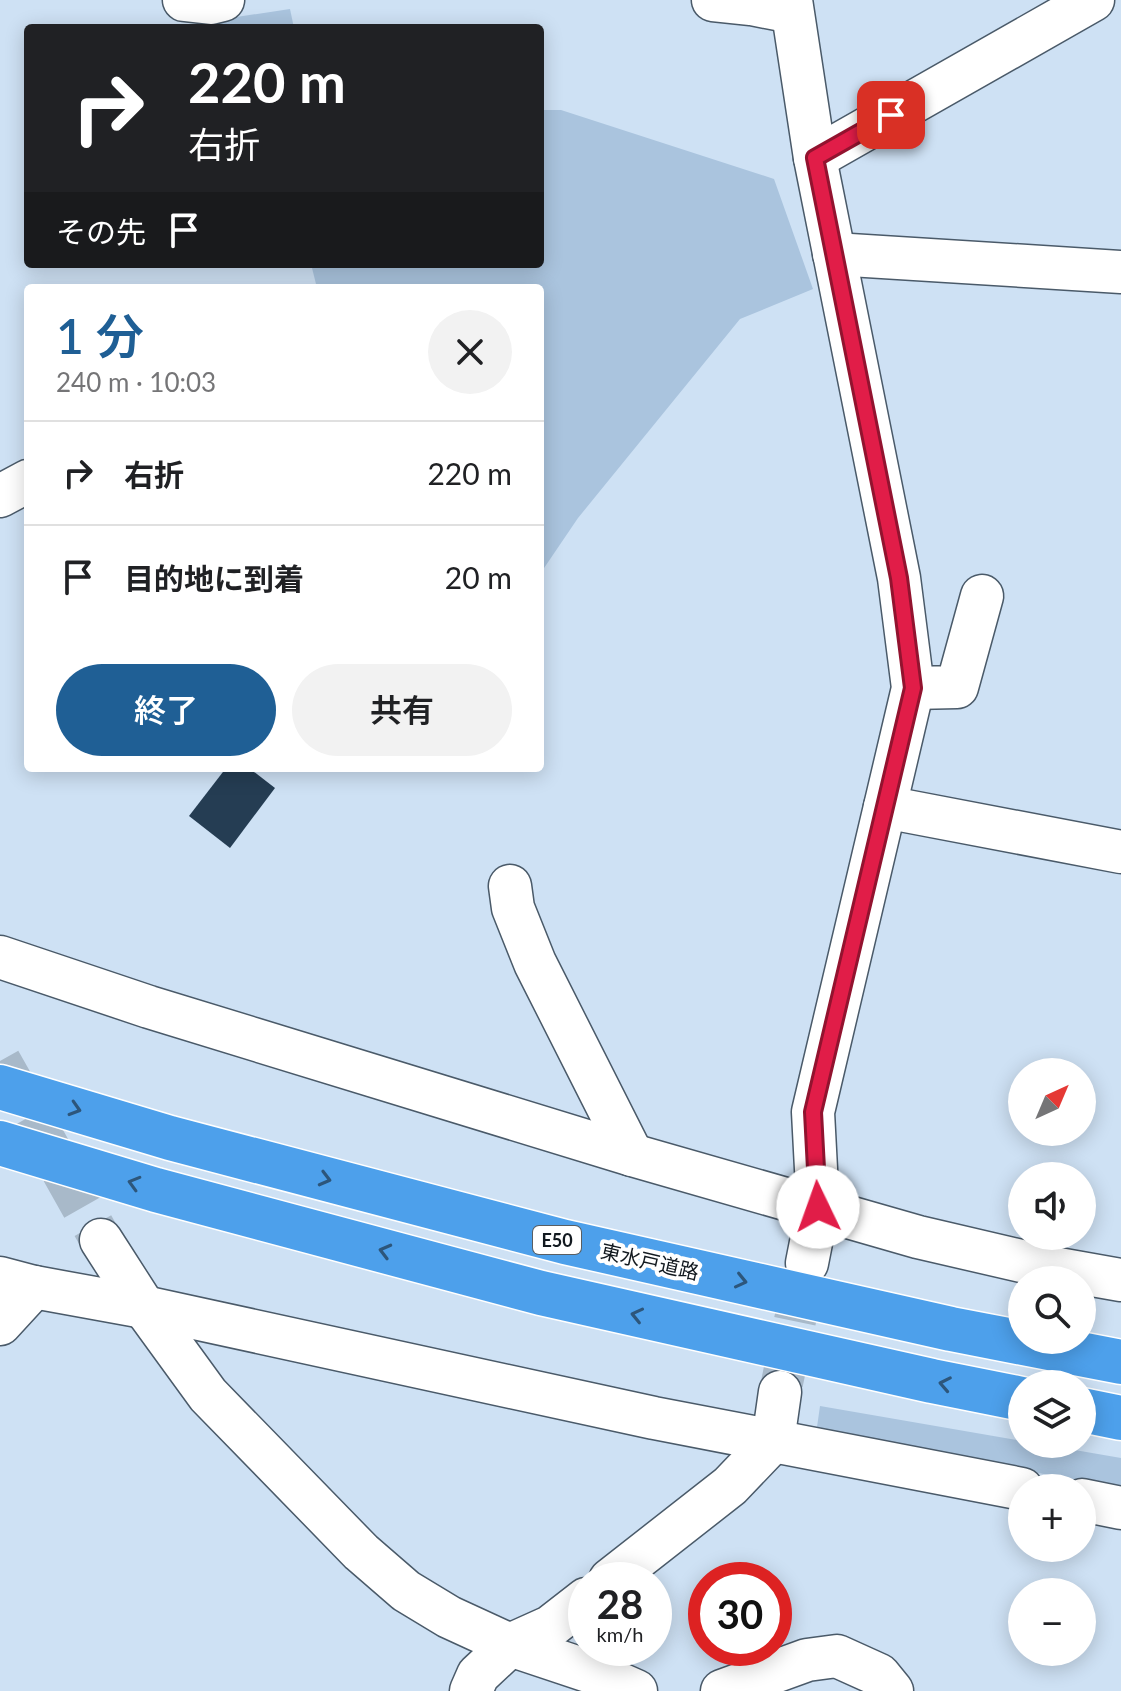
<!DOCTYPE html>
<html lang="ja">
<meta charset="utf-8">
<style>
body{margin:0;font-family:Lato,"Noto Sans JP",sans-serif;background:#f2f2f2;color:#202124;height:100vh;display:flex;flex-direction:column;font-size:30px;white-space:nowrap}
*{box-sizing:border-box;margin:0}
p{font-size:26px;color:#757577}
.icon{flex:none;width:44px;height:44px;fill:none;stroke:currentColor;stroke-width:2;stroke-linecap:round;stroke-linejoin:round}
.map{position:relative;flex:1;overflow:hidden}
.sheet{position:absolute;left:24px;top:284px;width:520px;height:488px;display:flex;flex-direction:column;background:#fff;border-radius:8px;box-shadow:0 4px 20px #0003}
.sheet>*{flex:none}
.banner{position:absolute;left:24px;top:24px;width:520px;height:244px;border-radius:8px;box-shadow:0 4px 20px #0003;background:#202124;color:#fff;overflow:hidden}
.needle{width:52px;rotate:44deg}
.fabs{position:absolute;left:1008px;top:1058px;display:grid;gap:16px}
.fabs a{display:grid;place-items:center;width:88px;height:88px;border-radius:50%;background:#fff;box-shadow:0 4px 20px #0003;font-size:40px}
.speed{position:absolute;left:568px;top:1562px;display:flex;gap:16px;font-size:40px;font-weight:700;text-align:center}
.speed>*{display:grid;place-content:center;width:104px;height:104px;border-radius:50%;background:#fff;box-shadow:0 4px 20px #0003;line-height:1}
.speed small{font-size:20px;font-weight:400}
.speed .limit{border:12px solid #d22;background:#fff;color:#111}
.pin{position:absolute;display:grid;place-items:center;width:68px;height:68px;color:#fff;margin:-34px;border-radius:16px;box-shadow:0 4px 12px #0006}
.me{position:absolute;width:88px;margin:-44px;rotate:357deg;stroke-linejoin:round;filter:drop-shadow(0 0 6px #0008)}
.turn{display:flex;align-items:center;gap:28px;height:168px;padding:0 32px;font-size:36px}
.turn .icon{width:104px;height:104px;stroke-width:2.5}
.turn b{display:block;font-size:56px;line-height:68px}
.then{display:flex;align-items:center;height:76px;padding:0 32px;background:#0003;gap:16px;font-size:30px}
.round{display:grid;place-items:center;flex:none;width:84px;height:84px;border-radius:42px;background:#f2f2f2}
.headline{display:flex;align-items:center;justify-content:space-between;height:136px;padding:0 32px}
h1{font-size:48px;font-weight:600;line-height:60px;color:#1f5f95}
.cta{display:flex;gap:16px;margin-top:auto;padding:16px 32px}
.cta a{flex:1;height:92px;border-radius:48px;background:#1f5f95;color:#fff;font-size:32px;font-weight:600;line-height:92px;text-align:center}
.cta a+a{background:#f2f2f2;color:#202124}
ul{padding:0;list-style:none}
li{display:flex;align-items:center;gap:24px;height:104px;padding:0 32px;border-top:2px solid #e0e0e0}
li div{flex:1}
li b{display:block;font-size:30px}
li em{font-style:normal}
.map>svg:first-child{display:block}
.green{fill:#aac4de}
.building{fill:#253d53}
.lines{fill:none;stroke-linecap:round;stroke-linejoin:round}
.minor-tunnel{stroke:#a8b9c9;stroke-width:42;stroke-dasharray:42 21;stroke-linecap:butt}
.minor-casing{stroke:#4a5a69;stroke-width:45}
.highway-casing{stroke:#fff;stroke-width:47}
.minor{stroke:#fff;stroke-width:42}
.highway{stroke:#4da0eb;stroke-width:44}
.oneway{stroke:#2d567b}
.route-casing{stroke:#92132f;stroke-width:20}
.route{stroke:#e11d48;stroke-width:14}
.labels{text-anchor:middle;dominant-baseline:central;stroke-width:8;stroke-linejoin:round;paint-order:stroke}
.shield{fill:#fff;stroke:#595e62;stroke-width:2}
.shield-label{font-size:18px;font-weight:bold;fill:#12191f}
.street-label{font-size:20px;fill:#12191f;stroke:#fff}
</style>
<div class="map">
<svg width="1121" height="1691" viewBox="0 0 1121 1691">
<rect width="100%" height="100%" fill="#cee1f4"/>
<g class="green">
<polygon points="290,9 294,28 197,28 197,23"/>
<polygon points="540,110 561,110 774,179 813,289 740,319 578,518 540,574 540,288 317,288 311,264 540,264"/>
<polygon points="820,1406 1022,1441 1022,1444 1040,1444 1121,1458 1121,1490 817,1427"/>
</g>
<polygon class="building" points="226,768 249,768 275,788 230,848 189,816"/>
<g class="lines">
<g class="minor-tunnel">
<polyline points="0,1061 101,1240"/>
<polyline points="782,1383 807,1263"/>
</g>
<g class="minor-casing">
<g id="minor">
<polyline points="184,0 211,3 223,0"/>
<polyline points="713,0 751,4 792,12"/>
<polyline points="791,0 815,158 899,578 913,688 813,1112 818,1207 807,1263"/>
<polyline points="815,158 1093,0"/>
<polyline points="834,254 1121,272"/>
<polyline points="0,496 28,481"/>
<polyline points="913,688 957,687 982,596"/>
<polyline points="885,807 1121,852"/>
<polyline points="510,886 513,908 535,963 632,1155"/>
<polyline points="0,957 149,1007 632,1155 918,1237 1047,1267 1121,1280"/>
<polyline points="101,1240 144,1307 208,1395 361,1552 406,1591 449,1617 510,1645 600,1675 636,1691"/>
<polyline points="0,1278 34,1287 144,1307 654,1418 1022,1489"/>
<polyline points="0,1324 34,1287"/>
<polyline points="1082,1500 1121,1508"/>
<polyline points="610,1580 730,1486 773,1441 780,1392"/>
<polyline points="471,1691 478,1675 510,1645 550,1627 586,1599"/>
<polyline points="722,1691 807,1660 837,1656 879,1675 892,1691"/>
</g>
</g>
<g class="highway-casing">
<g id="highway">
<polyline points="0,1087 170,1138 565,1242 951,1329 1121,1362"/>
<polyline points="0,1143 156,1190 541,1293 932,1381 1022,1399"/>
<polyline points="1082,1410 1121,1418"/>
</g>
</g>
<use href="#minor" class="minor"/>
<use href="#highway" class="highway"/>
</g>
<defs><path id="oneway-chevron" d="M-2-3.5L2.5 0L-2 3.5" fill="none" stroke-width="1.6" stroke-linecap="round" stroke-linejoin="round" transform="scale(2)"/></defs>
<g class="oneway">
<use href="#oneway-chevron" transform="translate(75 1109) rotate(17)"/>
<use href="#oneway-chevron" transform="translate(325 1179) rotate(15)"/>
<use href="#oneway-chevron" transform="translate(134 1183) rotate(-164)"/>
<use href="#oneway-chevron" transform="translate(385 1251) rotate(-165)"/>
<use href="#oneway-chevron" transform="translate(741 1281) rotate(13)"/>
<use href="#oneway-chevron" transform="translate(637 1315) rotate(-167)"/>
<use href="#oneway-chevron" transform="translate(945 1384) rotate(-169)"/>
</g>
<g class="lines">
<g class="route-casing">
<polyline id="route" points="818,1207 813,1112 913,688 899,578 815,158 891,115"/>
</g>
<use href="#route" class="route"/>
</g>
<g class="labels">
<rect class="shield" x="533" y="1226" width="48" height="28" rx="6"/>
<g class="shield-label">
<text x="557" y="1240">E50</text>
</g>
<g class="street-label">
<text transform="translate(650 1261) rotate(13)">東水戸道路</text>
</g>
</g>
</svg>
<div class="fabs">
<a><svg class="needle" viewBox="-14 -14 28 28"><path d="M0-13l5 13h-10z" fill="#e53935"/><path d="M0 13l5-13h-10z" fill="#757577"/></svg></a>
<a><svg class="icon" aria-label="sound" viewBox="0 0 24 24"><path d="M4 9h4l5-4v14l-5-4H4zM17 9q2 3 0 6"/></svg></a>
<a><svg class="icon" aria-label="search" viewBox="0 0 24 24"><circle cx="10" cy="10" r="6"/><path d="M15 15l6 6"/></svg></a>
<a><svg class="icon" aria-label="layers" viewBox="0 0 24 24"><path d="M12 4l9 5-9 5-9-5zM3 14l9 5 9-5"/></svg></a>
<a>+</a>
<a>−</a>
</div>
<div class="speed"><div>28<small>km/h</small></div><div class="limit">30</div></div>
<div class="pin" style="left:891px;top:115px;background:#d93025"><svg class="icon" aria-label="arrive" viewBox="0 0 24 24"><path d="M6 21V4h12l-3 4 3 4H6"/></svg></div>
<svg class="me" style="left:818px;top:1207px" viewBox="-20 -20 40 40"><circle r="19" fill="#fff"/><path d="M0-13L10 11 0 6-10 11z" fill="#e11d48"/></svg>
<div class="banner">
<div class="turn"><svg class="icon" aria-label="right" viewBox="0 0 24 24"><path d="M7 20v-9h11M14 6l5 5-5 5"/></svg><div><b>220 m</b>右折</div></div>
<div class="then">その先<svg class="icon" aria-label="arrive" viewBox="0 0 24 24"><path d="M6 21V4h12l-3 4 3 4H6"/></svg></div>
</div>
<section class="sheet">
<div class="headline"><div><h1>1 分</h1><p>240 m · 10:03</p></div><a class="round"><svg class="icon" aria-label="close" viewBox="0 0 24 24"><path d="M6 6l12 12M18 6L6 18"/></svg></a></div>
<ul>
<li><svg class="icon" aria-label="right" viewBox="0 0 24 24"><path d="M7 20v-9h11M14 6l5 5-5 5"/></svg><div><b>右折</b></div><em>220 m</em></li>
<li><svg class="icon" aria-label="arrive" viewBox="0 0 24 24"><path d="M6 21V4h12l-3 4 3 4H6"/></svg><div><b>目的地に到着</b></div><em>20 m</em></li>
</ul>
<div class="cta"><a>終了</a><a>共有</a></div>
</section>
</div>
